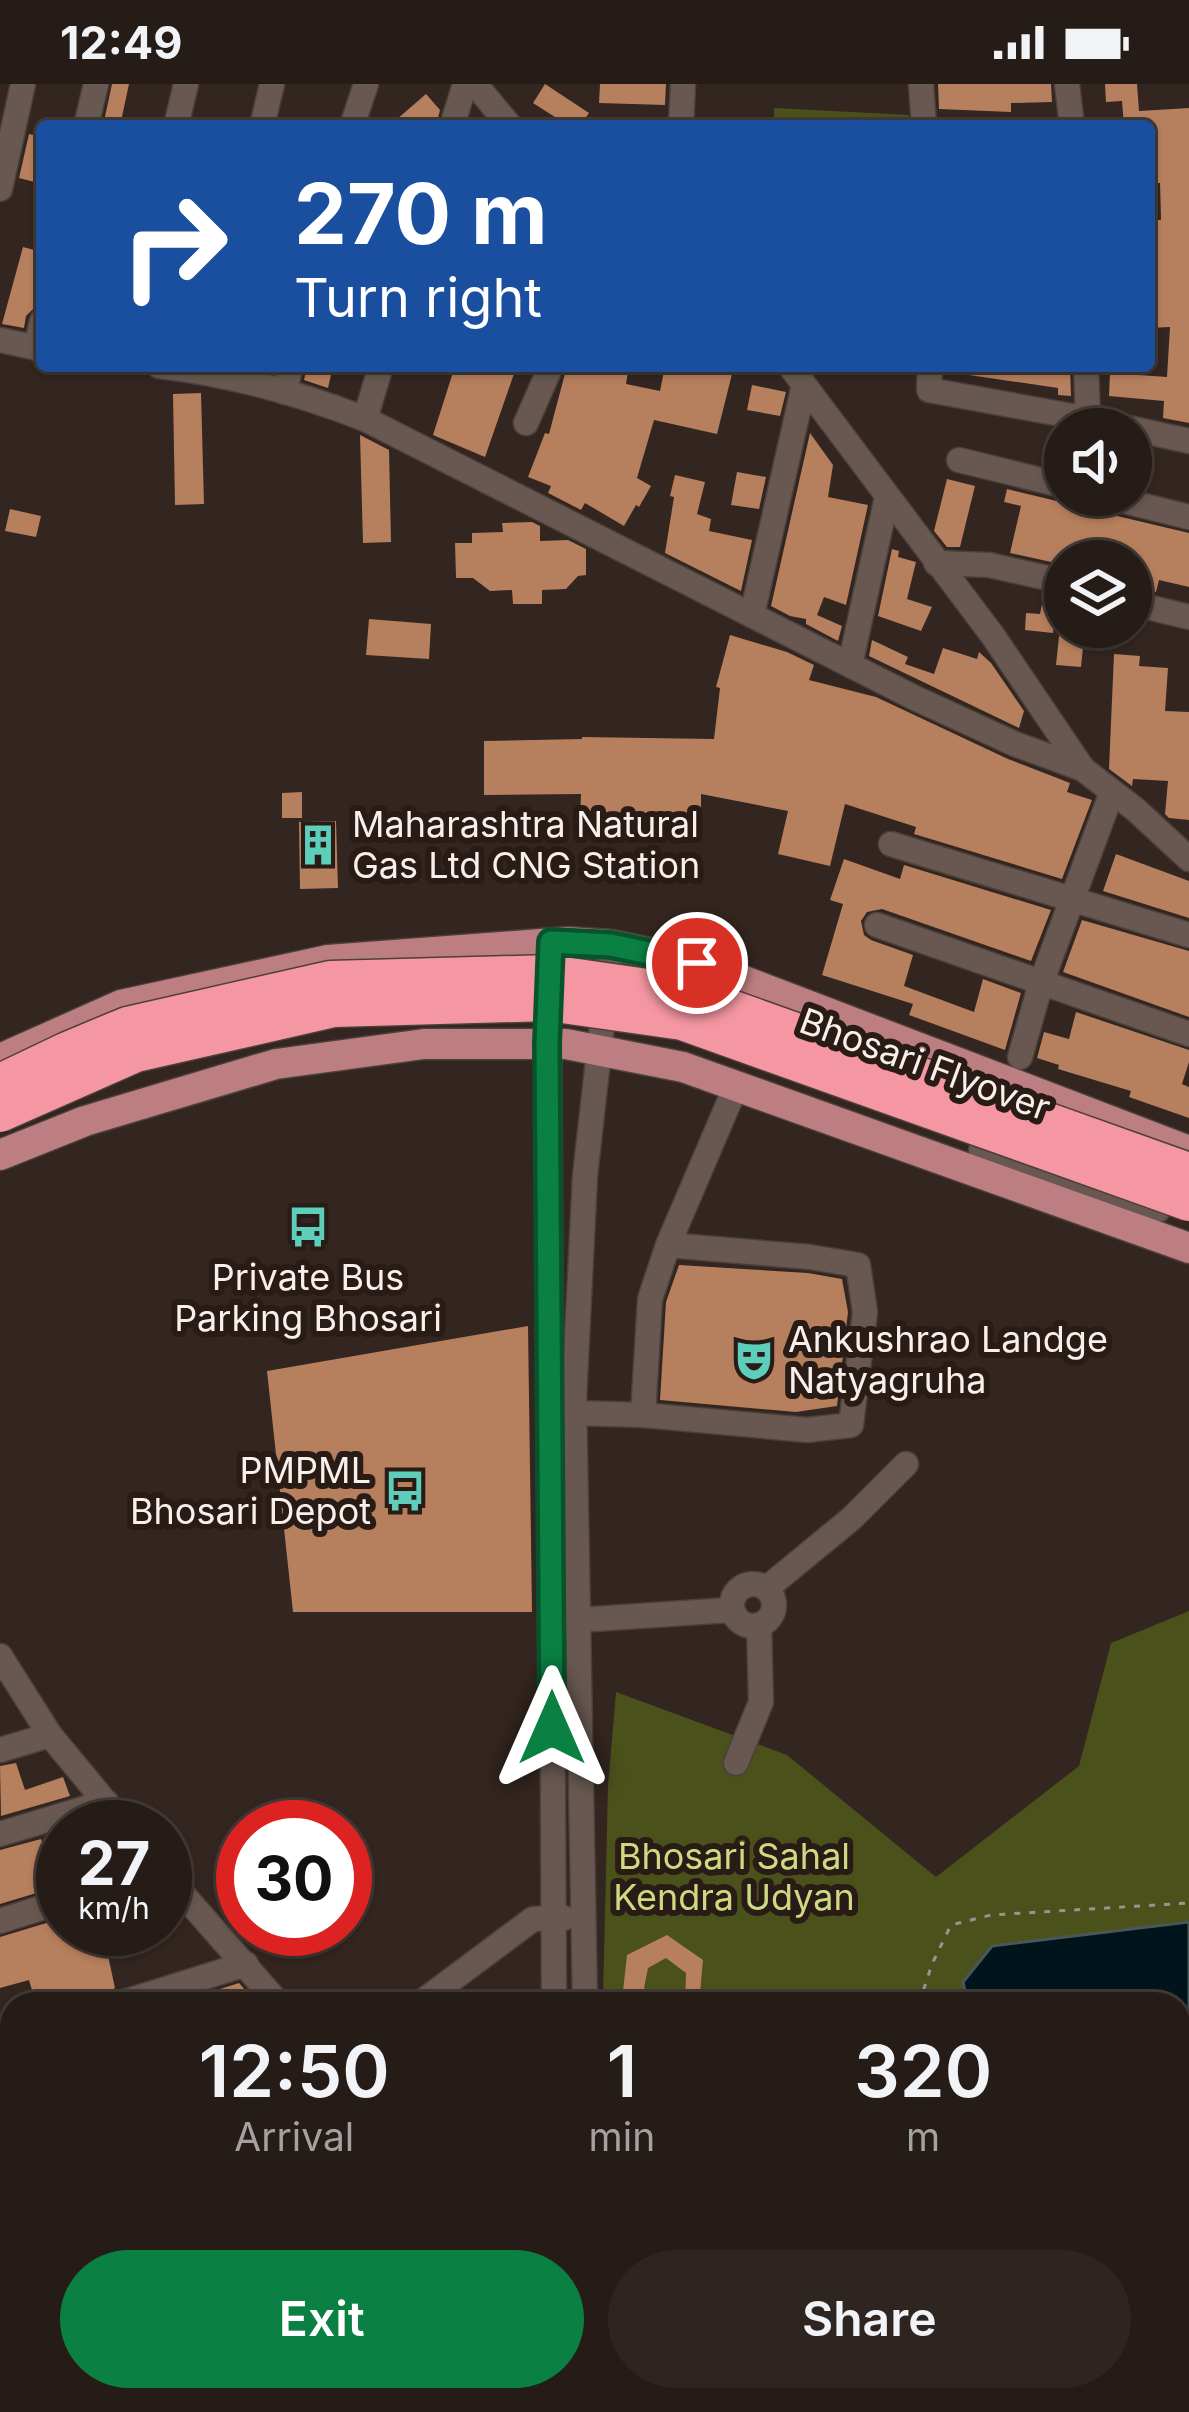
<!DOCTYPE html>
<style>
body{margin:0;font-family:Inter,sans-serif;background:#2e2520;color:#f1f3f6;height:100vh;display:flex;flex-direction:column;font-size:45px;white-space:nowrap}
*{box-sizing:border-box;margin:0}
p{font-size:39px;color:#a4a1a1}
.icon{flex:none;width:66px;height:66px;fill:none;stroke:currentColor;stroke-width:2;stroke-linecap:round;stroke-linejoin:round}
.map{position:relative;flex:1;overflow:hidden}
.details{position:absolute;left:0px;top:1908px;width:1191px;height:420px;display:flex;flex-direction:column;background:#261c17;border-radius:36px 36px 0 0;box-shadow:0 3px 9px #0004,0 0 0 3px #423a36}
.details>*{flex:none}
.banner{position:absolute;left:36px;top:36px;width:1119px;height:252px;border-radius:12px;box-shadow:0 3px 9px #0004,0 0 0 3px #423a36;background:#1a4fa0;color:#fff;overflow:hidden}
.buttons{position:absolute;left:1044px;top:324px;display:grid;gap:24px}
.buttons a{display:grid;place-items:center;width:108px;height:108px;border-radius:50%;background:#261c17;box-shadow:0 3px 9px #0004,0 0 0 3px #423a36;font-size:60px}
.speed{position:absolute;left:36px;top:1716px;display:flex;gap:24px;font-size:60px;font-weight:700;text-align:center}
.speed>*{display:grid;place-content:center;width:156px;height:156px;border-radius:50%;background:#261c17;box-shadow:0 3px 9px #0004,0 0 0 3px #423a36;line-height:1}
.speed small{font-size:30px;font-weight:400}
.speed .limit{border:18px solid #d22;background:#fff;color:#111}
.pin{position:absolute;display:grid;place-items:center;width:102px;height:102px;color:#fff;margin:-51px;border:6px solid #fff;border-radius:50%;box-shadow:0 3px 12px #0007}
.me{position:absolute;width:132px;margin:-66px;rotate:0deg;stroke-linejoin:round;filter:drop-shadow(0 0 9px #0008)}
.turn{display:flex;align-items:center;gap:42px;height:252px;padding:0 60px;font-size:54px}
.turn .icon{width:156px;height:156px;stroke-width:2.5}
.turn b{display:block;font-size:84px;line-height:102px}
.eta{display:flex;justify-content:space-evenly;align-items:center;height:204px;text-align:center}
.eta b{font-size:72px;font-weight:600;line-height:84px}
.primary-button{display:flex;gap:24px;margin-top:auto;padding:24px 60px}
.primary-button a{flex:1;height:138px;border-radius:72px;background:#0b8043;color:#fff;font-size:48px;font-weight:600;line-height:138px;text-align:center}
.primary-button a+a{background:#2e2520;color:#f1f3f6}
.status{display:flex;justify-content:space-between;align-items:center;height:84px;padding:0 60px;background:#261c17;direction:ltr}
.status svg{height:33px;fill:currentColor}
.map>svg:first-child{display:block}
.green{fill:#4b511b}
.water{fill:#00151b;stroke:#4b5659;stroke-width:3}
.building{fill:#b67f5d}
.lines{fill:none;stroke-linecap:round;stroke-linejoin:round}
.minor-casing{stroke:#4b403a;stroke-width:27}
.major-casing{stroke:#4b403a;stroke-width:33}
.path{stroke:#9d928d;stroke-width:3;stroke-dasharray:6 9;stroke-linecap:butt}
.minor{stroke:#685851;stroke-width:24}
.major{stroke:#bd7e82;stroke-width:30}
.highway-bridge-casing{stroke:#4b403a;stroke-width:39;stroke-linecap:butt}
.highway-bridge{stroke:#f597a2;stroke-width:36}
.route-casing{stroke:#07532c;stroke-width:30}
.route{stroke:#0b8043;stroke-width:21}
.labels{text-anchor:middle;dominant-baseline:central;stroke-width:12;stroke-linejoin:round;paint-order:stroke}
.poi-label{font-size:36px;fill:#f9efeb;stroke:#291b15;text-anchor:start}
.street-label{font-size:36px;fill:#f9efeb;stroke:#291b15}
.park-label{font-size:36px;fill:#ceda81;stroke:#291b15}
</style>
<div class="status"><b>12:49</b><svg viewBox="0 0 49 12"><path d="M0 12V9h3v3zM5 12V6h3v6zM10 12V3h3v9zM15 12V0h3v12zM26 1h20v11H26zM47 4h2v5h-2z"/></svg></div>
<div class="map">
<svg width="1189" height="2328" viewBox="0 0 1189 2328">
<rect width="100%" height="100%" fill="#33251f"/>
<g class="green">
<polygon points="774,24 909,31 909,42 774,42"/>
<polygon points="1189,1527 1189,2281 1179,2288 1179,1920 617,1920 603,1913 608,1702 616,1608 787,1671 936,1793 1079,1682 1111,1559"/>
<polygon points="902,2316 1141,2316 1124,2328 914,2328"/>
</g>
<polygon class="water" points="1189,1838 1189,2220 1179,2228 1179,1920 968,1920 963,1898 992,1862"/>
<g class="building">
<polygon points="112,0 129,0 120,42 103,42"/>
<polygon points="545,0 589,29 580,42 569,42 533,19"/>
<polygon points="600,0 666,0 665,21 599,19"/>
<polygon points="938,0 1051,0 1052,18 1011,19 1011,28 939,25"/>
<polygon points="1105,0 1137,0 1139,27 1189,24 1189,339 1163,334 1164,317 1109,312 1110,289 1167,293 1170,243 1149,244 1149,136 1161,136 1160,99 1149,99 1149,42 1124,42 1122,17 1106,18"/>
<polygon points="426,10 440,26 436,42 389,42"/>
<polygon points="29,50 42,53 42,100 19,94"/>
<polygon points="23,163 42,168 42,188 34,214 38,215 36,222 26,232 24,244 2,240"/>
<polygon points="307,282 333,282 328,304 304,296"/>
<polygon points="455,282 533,282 530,289 516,284 485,373 433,351"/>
<polygon points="567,282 629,282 626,300 660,307 665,282 734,282 717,350 654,336 637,394 651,402 639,423 636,421 624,442 585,419 581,426 548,409 551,402 528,393 545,349 549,350"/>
<polygon points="969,282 1070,282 1071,312 1058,311 1058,304 969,291"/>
<polygon points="752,301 786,308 780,332 747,326"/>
<polygon points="201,309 204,420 175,421 173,310"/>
<polygon points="810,349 833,381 828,413 868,421 846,521 824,513 817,531 842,542 838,557 806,540 806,535 790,532 771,522"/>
<polygon points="360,351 389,366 391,458 363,459"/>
<polygon points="737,388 766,393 759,425 731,421"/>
<polygon points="675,391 705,398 697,430 711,435 709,447 752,456 741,507 665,469 674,413 670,412"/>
<polygon points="947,395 975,402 960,463 947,463 934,447"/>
<polygon points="1007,405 1061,418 1071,417 1077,413 1084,414 1088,422 1096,427 1189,449 1189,503 1159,496 1156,508 1131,503 1131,477 1065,477 1065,481 1010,469 1021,422 1004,418"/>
<polygon points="10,425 41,432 36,453 5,447"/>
<polygon points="532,438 540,442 540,457 568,456 586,465 586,491 578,492 566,505 542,506 542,520 513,520 512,506 490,507 473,494 456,494 455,459 472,459 472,449 503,448 502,439"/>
<polygon points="892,465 899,467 898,473 916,478 907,515 932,523 921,547 878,532"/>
<polygon points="1044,510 1057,513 1053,549 1025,546 1026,529 1040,530"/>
<polygon points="369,535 431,540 429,575 366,571"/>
<polygon points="1060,543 1085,543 1081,583 1056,581"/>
<polygon points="730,551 787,568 814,581 809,596 876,613 1008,675 1070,699 1067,708 1092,716 1062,795 914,750 916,743 845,720 830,782 778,770 788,727 701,710 701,740 671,739 641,750 606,738 580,738 581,710 484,711 484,657 582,655 582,653 714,655 720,604 716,603"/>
<polygon points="872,556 908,573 905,580 934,590 943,564 977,575 979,568 991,579 1024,627 1019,644 869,572"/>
<polygon points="1114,570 1140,572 1139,582 1168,584 1165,627 1189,628 1189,736 1169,734 1165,730 1168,697 1133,695 1132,702 1109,685"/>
<polygon points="302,708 302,734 282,734 282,709"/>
<polygon points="336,737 338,804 300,805 299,738"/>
<polygon points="1116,770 1189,797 1189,834 1103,807"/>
<polygon points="844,775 900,795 904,781 1051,826 1031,877 882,825 867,828 861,837 864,851 871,856 913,871 904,902 974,928 983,895 1021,909 1005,966 909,931 913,920 822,891 843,820 830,816"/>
<polygon points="1082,836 1189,867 1189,933 1063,888"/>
<polygon points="1076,928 1189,966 1189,978 1182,1000 1189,1003 1189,1034 1129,1013 1131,1007 1058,985 1059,981 1037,974 1044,948 1069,955"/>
<polygon points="679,1181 808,1189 842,1195 848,1228 837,1322 796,1328 660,1316 666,1218"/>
<polygon points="528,1242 532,1528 293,1528 267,1287"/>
<polygon points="16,1679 25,1706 63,1693 70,1712 1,1732 0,1682"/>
<polygon points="41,1755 49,1778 63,1774 63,1801 0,1820 0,1766"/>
<polygon points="63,1834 63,1845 162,1847 107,1867 115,1904 105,1910 102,1920 36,1920 29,1896 0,1904 0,1853"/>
<polygon points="667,1851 703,1876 699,1920 685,1920 686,1889 666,1874 648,1884 644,1904 665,1920 627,1920 622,1916 627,1871"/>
<polygon points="239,1899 257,1920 173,1920"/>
</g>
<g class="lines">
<g class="minor-casing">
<g id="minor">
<polyline points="475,0 510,42"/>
<polyline points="921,0 924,42"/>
<polyline points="1067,0 1072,42"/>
<polyline points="86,42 96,0"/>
<polyline points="176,42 186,0"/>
<polyline points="262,42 272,0"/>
<polyline points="352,42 366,0"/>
<polyline points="452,42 465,0"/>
<polyline points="681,42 683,0"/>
<polyline points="0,105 23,0"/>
<polyline points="0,256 42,265"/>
<polyline points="36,264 42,237"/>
<path d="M159 282C229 290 299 309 365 335L915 614 1015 660 1083 685"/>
<polyline points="790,282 993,552 1083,685 1136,726 1189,775"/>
<polyline points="930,282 929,306 1088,335 1189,357"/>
<polyline points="1086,282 1088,335"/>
<polyline points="284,308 291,282"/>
<polyline points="365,335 381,282"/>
<polyline points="526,339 551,282"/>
<polyline points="959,376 1065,402"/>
<polyline points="1100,411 1189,433"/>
<polyline points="936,479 989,481 1065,498"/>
<polyline points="1131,519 1189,533"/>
<polyline points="752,531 804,301"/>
<polyline points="850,581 887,413"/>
<polyline points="891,760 1189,851"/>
<polyline points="877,841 1189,950"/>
<polyline points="549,908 554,1920"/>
<polyline points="1020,973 1041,899 1112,708"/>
<polyline points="981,1067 1158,1126"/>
<polygon points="668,1161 810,1173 858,1181 865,1228 851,1341 807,1346 643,1331 650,1215"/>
<polyline points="668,1161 736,1002"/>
<polyline points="575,1329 643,1331"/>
<circle cx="753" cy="1521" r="21"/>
<polyline points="767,1504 852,1434 906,1380"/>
<polyline points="579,1536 730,1526"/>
<polyline points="0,1572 50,1651 126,1743"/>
<polyline points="0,1666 50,1651"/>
<polyline points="736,1679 761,1618 759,1541"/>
<polyline points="0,1750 106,1718"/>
<polyline points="165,1790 279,1920"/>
<polyline points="0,1837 63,1817"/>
<polyline points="118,1920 246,1880"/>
<polyline points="419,1920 533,1835 564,1834"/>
<polyline points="585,1920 574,1315 585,1092 611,861"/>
<polyline points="0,1957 12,1953"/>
<polyline points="0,2080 12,2077"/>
<polyline points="556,2316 556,2328"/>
<polyline points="860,2316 870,2328"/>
<polyline points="127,2328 154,2316"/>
<polyline points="306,2328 308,2316"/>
<polyline points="586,2328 586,2316"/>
<polyline points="1172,2328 1189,2314"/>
</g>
</g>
<g class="major-casing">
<g id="major">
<polyline points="0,975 121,921 328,876 567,858 611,861 697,879 1189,1067"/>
<polyline points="0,1071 85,1037 276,980 424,960 566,960 683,983 1189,1164"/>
</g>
</g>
<g class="path">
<polyline points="919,1920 932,1880 951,1841 991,1831 1189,1819"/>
<polyline points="1179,2287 1189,2279"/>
<polyline points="920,2316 930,2328"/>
<polyline points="1129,2328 1144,2316"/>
</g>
<use href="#minor" class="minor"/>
<use href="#major" class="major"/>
<g class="highway-bridge-casing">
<g id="highway-bridge">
<polyline points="0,998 67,966 127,941 330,895 550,889 689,909 1189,1087"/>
<polyline points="0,1030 136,970 334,925 548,919 682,938 1189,1119"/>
</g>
</g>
<use href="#highway-bridge" class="highway-bridge"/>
</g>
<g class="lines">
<g class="route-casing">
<polyline id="route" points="552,1644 547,960 551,858 611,861 697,879"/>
</g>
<use href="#route" class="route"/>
</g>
<defs>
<g id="building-bare" transform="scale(3.24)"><path d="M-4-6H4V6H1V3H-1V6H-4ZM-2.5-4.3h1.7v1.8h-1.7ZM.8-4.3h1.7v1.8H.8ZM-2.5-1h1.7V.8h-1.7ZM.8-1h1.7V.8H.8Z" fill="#5dceb9" stroke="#291b15" stroke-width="2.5" paint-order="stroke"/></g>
<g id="bus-bare" transform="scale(3.24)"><path d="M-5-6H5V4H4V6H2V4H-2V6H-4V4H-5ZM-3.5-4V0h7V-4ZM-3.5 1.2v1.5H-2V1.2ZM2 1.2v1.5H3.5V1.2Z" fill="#5dceb9" stroke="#291b15" stroke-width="2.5" paint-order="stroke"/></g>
<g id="theatre-bare" transform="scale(3.24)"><path d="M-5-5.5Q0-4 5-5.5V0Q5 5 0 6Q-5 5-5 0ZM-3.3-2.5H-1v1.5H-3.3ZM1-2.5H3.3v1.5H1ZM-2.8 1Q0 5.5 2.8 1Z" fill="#5dceb9" stroke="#291b15" stroke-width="2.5" paint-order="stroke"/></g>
</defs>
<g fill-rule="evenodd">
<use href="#building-bare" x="318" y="761"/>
<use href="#bus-bare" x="308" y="1143"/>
<use href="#theatre-bare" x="754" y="1276"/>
<use href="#bus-bare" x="405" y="1407"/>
</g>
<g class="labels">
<g class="poi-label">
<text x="352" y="740">Maharashtra Natural<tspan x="352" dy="41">Gas Ltd CNG Station</tspan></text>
<text x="308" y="1193" text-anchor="middle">Private Bus<tspan x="308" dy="41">Parking Bhosari</tspan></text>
<text x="788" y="1255">Ankushrao Landge<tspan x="788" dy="41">Natyagruha</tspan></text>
<text x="371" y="1386" text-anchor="end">PMPML<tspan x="371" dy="41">Bhosari Depot</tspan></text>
</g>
<g class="street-label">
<text transform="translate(925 980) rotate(20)">Bhosari Flyover</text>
</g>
<g class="park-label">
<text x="734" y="1772">Bhosari Sahal<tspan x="734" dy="41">Kendra Udyan</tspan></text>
</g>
</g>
</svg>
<div class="buttons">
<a><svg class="icon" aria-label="sound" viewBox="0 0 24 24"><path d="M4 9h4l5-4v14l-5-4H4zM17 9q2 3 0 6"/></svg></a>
<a><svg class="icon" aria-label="layers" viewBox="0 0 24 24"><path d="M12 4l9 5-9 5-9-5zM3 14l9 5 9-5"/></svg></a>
</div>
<div class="speed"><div>27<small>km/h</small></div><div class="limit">30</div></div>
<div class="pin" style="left:697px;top:879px;background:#d93025"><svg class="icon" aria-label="arrive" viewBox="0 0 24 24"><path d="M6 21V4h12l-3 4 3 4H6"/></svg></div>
<svg class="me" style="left:552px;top:1644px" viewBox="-20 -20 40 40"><path d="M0-17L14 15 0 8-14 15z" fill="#0b8043" stroke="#fff" stroke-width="4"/></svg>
<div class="banner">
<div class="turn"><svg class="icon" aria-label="right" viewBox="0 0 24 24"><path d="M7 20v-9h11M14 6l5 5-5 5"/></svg><div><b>270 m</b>Turn right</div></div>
</div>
<section class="details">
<div class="eta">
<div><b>12:50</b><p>Arrival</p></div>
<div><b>1</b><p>min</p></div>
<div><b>320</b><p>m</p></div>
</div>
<div class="primary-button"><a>Exit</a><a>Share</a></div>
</section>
</div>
